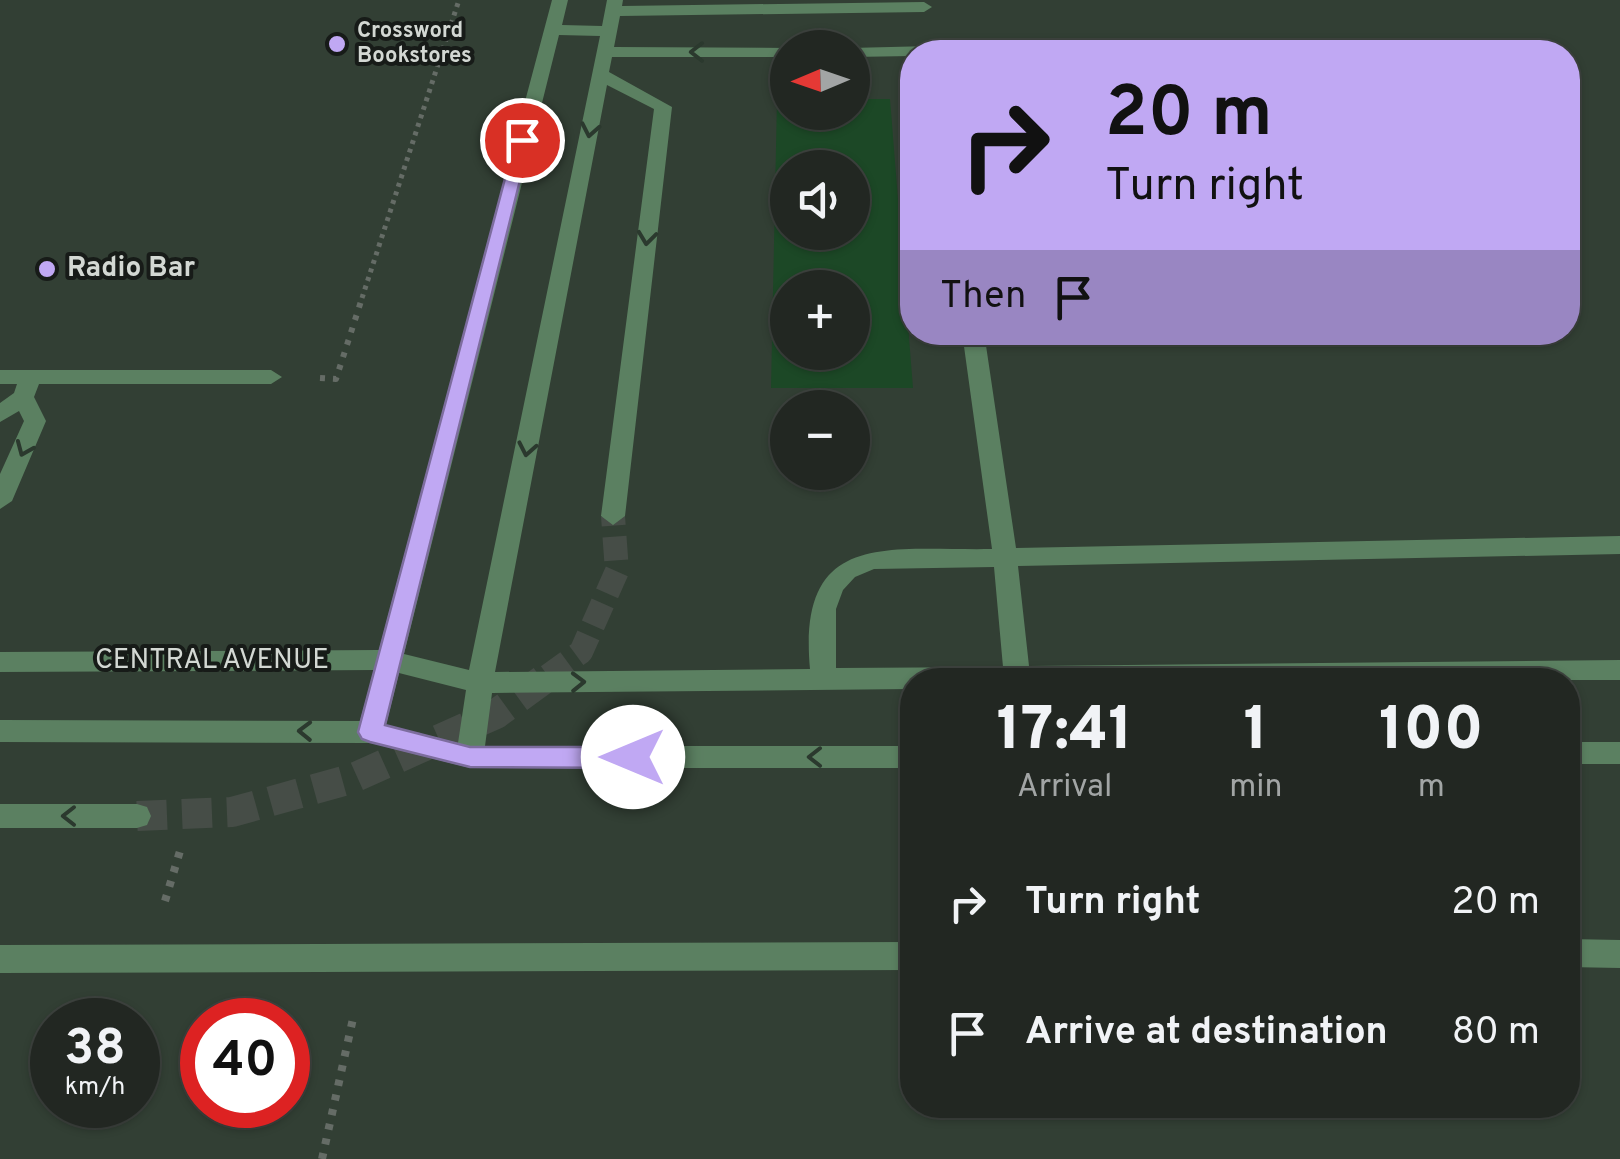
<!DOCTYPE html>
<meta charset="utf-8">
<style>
body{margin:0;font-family:Overpass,sans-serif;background:#2a2f2a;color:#f1f3f6;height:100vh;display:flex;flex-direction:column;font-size:38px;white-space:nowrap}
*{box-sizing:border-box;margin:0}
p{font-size:32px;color:#a2a5a5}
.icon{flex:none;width:55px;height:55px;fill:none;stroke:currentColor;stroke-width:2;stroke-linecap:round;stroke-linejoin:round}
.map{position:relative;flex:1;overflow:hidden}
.panel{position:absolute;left:900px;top:668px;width:680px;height:450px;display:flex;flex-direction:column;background:#222722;border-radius:40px;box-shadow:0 2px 8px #0004,0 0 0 2px #3f4440}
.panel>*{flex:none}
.banner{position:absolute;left:900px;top:40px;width:680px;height:305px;border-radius:40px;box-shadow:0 2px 8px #0004,0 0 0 2px #3f4440;background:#c0a8f3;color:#111;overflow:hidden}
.needle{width:65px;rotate:268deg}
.tools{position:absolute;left:770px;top:30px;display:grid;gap:20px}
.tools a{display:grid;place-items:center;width:100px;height:100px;border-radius:50%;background:#222722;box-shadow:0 2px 8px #0004,0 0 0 2px #3f4440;font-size:50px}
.speed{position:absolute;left:30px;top:998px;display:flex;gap:20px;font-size:50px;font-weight:700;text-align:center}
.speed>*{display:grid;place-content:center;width:130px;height:130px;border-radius:50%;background:#222722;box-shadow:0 2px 8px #0004,0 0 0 2px #3f4440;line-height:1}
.speed small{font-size:25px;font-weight:400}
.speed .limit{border:15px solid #d22;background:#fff;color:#111}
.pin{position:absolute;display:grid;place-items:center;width:85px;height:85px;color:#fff;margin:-42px;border:5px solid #fff;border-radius:50%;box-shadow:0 2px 10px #0007}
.me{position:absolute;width:110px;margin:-55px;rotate:270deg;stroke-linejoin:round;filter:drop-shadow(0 0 8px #0008)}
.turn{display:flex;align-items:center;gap:35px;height:210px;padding:0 40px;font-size:45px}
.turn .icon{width:130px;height:130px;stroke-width:2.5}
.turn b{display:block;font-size:70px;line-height:85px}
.then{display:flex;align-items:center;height:95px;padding:0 40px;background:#0003;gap:20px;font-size:38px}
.eta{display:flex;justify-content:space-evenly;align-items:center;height:170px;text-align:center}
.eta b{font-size:60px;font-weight:800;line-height:70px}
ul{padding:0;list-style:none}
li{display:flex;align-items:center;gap:30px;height:130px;padding:0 40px}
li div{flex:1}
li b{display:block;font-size:38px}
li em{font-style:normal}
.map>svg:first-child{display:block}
.built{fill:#323f34;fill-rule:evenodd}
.green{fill:#1c4826;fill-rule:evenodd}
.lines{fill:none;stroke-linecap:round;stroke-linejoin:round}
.minor-tunnel-far1{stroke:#464d47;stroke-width:24;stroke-dasharray:24 11;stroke-linecap:butt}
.minor-tunnel{stroke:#464d47;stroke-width:30;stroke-dasharray:30 15;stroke-linecap:butt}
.path-far2{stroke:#656c66;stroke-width:5;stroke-dasharray:4 5;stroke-linecap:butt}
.path-far1{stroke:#656c66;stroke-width:6;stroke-dasharray:5 8;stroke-linecap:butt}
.path{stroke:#656c66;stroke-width:8;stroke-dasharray:6 9;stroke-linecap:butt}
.minor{fill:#5b8061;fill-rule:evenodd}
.oneway{stroke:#2b392e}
.route{fill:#c0a8f3;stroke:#7d6d9e;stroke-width:2.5}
.poi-dot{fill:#c0a8f3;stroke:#171b18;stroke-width:4}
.labels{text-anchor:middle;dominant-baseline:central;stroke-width:8;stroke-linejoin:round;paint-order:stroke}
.far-poi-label{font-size:22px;font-weight:bold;fill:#d3d8d3;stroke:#171b18;text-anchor:start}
.poi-label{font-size:28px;font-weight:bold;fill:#d3d8d3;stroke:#171b18;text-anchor:start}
.street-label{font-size:28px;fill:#d3d8d3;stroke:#171b18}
</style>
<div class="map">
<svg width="1620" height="1159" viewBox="0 0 1620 1159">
<rect width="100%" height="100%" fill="#2d342e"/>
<path class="built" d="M0 0H1620V1159H0ZM788 48H852V112H788ZM912 52H1568V332H912ZM788 168H852V232H788ZM788 288H852V352H788ZM788 408H852V472H788ZM912 680H1568V1105H912ZM52 1020H138V1105H52ZM202 1020H288V1105H202Z"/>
<path class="green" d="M777 99H787L788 112H852L853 99H890L913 388H771ZM788 168H852V232H788ZM788 288H852V352H788Z"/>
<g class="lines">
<polyline class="minor-tunnel-far1" points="548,676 581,652 617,571 613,516"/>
<polyline class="minor-tunnel" points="137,816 232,812 351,779 496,714 551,674"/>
<polyline class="path-far2" points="362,298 459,0"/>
<polyline class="path-far1" points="320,378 336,379 363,295"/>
<g class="path">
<polyline points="165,901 180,851"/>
<polyline points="322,1159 354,1014"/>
</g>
<g class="minor">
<path d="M552 0H568L562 25 602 26 607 0H623L622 6 924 2 932 7 924 12 620 16 614 47 790 48 788 57H612L609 72 672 107 625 516 613 525 601 516 654 109 607 85 495 672 810 669C797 528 889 551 992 549L962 332H984L1016 548 1620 536V554L1018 566 1029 666 1620 660V680H912V689L492 693 485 746H912V768H470L371 743 0 742V720L360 721 374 670 0 672V652L379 650ZM559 35 600 36 469 670 404 654ZM994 567 1003 667 836 668V609L843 590 855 577 874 569ZM399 673 466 690 458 743 386 725Z"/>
<polygon points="931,46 938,52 912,52 912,56 852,57 850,48"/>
<polygon points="0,370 271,370 282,377 271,384 39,384 34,397 46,421 12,501 0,509 0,474 24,421 19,411 0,422 0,403 14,393 17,384 0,384"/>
<rect x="1568" y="742" width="52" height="22"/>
<polygon points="0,804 137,804 147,807 151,816 147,825 137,828 0,828"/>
<polygon points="1568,939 1620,940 1620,968 1568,967"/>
<polygon points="912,942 912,970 0,973 0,945"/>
</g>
</g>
<defs><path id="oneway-chevron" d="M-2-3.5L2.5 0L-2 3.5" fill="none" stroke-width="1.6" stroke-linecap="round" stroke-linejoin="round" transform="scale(2.5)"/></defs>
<g class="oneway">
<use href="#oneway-chevron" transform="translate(697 52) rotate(-180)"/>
<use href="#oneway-chevron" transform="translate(590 130) rotate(101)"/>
<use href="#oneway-chevron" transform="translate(647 238) rotate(97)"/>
<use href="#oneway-chevron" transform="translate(24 449) rotate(113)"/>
<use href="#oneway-chevron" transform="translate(527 449) rotate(101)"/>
<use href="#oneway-chevron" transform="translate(578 682) rotate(-1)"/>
<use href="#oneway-chevron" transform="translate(305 731) rotate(-179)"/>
<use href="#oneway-chevron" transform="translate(815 757) rotate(180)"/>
<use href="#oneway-chevron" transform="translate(69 816) rotate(180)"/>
</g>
<polygon class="route" points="516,137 530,140 385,725 470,747 633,747 642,750 646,757 642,765 633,768 470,767 370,742 362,739 358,732"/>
<g class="poi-dot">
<circle cx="337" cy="44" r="10"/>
<circle cx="47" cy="269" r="10"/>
</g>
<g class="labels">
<g class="far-poi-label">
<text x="357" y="31">Crossword<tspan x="357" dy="25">Bookstores</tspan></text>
</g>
<g class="poi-label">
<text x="67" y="269">Radio Bar</text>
</g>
<g class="street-label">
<text x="212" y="661">CENTRAL AVENUE</text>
</g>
</g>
</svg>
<div class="tools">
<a><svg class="needle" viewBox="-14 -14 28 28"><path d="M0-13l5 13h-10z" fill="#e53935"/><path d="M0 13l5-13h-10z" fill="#a2a5a5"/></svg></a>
<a><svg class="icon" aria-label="sound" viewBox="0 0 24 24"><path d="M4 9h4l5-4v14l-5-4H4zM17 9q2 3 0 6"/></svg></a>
<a>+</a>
<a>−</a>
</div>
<div class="speed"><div>38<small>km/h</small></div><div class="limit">40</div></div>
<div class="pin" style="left:522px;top:140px;background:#d93025"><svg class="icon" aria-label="arrive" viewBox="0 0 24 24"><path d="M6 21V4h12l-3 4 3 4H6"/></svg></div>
<svg class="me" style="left:633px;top:757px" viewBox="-20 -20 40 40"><circle r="19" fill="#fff"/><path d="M0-13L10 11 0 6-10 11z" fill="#c0a8f3"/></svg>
<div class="banner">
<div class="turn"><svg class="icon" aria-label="right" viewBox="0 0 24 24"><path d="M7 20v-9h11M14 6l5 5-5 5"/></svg><div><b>20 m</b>Turn right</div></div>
<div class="then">Then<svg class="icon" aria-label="arrive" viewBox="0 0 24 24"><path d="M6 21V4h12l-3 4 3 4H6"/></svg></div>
</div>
<section class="panel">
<div class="eta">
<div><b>17:41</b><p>Arrival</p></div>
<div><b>1</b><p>min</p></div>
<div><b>100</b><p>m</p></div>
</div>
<ul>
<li><svg class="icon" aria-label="right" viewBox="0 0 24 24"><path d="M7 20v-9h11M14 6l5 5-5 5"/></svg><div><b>Turn right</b></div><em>20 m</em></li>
<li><svg class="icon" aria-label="arrive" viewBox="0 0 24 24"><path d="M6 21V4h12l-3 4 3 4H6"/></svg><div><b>Arrive at destination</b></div><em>80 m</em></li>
</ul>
</section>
</div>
